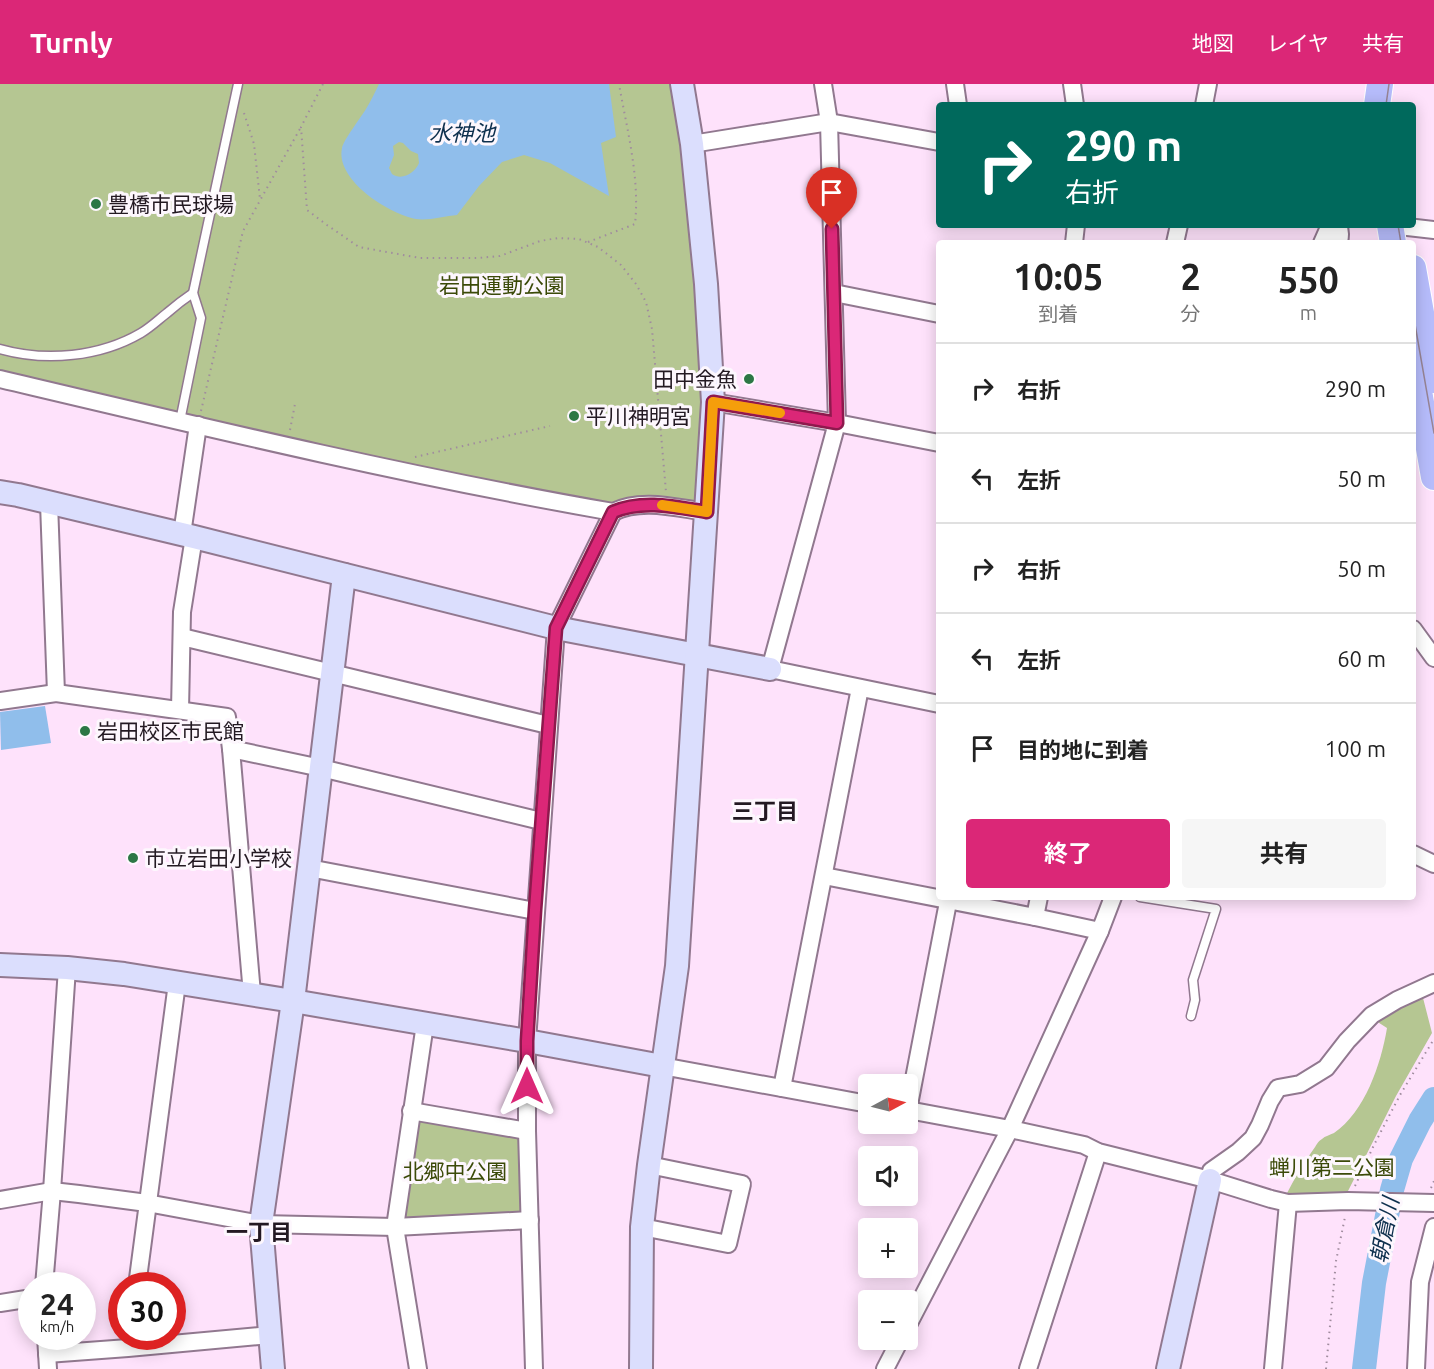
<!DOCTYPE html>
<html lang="ja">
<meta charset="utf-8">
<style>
body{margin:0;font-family:Ubuntu,"Noto Sans JP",sans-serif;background:#f6f6f6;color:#222;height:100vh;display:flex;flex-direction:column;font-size:22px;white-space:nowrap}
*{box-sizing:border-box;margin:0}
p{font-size:20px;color:#767676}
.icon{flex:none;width:33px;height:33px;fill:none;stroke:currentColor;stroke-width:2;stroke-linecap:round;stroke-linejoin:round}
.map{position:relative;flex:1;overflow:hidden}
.details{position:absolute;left:936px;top:156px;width:480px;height:660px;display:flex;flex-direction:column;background:#fff;border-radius:6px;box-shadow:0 3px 15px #0003}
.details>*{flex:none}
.guide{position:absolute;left:936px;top:18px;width:480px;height:126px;border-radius:6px;box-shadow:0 3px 15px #0003;background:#00695c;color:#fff;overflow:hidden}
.needle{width:39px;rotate:83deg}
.buttons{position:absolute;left:858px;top:990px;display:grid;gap:12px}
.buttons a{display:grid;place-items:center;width:60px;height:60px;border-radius:6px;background:#fff;box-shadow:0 3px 15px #0003;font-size:30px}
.speed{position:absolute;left:18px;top:1188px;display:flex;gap:12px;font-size:30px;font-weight:700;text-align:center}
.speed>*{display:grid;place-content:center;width:78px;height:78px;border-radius:50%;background:#fff;box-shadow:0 3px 15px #0003;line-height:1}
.speed small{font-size:15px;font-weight:400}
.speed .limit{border:9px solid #d22;background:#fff;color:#111}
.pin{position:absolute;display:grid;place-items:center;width:51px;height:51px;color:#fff;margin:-62px -26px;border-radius:50% 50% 50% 0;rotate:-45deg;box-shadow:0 0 6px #0007}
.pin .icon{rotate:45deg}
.me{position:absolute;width:66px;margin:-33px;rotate:0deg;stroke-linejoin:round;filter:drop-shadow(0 0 4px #0008)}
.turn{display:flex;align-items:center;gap:21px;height:126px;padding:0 30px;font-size:27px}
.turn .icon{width:78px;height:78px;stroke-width:2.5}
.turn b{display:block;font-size:42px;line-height:51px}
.eta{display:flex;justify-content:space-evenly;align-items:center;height:102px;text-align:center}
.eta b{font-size:36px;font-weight:700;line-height:42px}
.button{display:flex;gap:12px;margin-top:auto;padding:12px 30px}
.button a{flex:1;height:69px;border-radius:6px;background:#db2777;color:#fff;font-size:24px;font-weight:700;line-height:69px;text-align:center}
.button a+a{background:#f6f6f6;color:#222}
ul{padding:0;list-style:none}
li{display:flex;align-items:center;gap:18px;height:90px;padding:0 30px;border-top:2px solid #e0e0e0}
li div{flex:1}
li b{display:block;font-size:22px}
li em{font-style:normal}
header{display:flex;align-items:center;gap:36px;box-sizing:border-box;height:84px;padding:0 30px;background:#db2777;color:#fff}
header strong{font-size:28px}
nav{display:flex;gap:33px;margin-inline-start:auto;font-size:21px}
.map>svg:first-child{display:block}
.green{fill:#b5c692}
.water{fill:#90beeb;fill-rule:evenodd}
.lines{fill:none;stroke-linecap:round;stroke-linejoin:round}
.river{stroke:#90beeb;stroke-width:24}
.lane-casing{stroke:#91788f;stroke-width:11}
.street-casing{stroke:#91788f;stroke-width:20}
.secondary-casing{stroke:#91788f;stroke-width:26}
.primary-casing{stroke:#fff;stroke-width:28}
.path{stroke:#a08c9e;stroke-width:2;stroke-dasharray:1.5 4.5;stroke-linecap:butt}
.lane{stroke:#fff;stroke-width:8}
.street{stroke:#fff;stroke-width:16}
.secondary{stroke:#dbdefd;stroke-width:22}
.primary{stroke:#b6bcfb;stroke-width:26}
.tram{stroke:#978495;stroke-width:1.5}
.route-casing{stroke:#8e194d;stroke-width:15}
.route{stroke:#db2777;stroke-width:10}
.slow{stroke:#f59e0b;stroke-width:10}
.poi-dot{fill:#2c7745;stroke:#fdf7fd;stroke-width:2}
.labels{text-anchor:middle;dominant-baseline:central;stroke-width:6;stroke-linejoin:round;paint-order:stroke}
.poi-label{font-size:21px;fill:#231922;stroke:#fdf7fd;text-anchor:start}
.park-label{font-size:21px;fill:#3b4a08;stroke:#fdf7fd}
.water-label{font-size:22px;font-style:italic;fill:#0d2f4d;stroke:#fdf7fd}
.neighbourhood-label{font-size:22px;font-weight:bold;fill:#231922;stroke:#fdf7fd}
</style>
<header>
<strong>Turnly</strong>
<nav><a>地図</a><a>レイヤ</a><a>共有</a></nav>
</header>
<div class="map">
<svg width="1434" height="1285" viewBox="0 0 1434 1285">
<rect width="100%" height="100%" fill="#fee2fb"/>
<g class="green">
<polygon points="0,0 682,0 692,60 707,428 613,428 0,295"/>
<path d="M1422 910 1432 949 1396 1012 1347 1109 1285 1113C1294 1096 1302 1081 1313 1066 1316 1062 1318 1057 1322 1055 1325 1052 1330 1051 1334 1049 1365 1028 1381 980 1387 944L1373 935Z"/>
<polygon points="415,1034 521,1052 524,1131 400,1135"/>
</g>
<g class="water">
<path d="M379 0H609L616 53 601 59 609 112 550 79 524 71 502 78 479 102 457 131C445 132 428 137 416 135 389 130 335 96 342 64 343 57 361 33 366 25 371 17 375 8 379 0ZM399 58 403 59 411 67 418 70 419 79C415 89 402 97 392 90L389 84 394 71 393 62Z"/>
<polygon points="45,622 51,659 1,666 0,628"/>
</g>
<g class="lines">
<polyline class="river" points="1364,1285 1374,1199 1392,1106 1401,1075 1420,1037 1434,1015"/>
<g class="lane-casing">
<g id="lane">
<path d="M0 265C46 278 100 273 141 249 151 243 158 236 167 229 175 222 184 215 193 209"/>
<polyline points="180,337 201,234 193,209 238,0"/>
<polyline points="1140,813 1216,825 1193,896 1195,916 1191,932"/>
</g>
</g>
<g class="street-casing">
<g id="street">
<polyline points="823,0 829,38 837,339 770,585 939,620"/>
<polyline points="955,0 958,21"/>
<polyline points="1072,0 1075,21"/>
<polyline points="1204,21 1208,0"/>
<polyline points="692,60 829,38 939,58"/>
<path d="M1338 141C1341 147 1340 153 1339 159"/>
<polyline points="1390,141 1434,146"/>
<polyline points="1074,159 1076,141"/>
<polyline points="1175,159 1179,141"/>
<polyline points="1322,159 1330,141"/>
<polyline points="834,209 939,230"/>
<path d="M0 295C203 343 407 392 613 428 642 414 676 424 707 428"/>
<polyline points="713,318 837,339 939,359"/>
<polyline points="49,419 56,609"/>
<polyline points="182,450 198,341"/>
<polyline points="1413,545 1434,574"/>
<polyline points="182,553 548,641"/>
<polyline points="0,617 56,609 227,633 231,665 252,910"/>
<polyline points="180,626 182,528 194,453"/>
<polyline points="231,665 321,684 541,737"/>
<polyline points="1413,770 1434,780"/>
<polyline points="309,784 535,827"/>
<polyline points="824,792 1035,833 1100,847"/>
<polyline points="1035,833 1039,813"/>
<polyline points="662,982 868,1020"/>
<polyline points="782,1004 860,604"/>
<polyline points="908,1026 1010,1045 1084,1061 1098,1068 1210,1096 1271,1115 1288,1119 1348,1117 1434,1119"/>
<polyline points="908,1026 949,813"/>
<polyline points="411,1027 527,1047"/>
<polyline points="1210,1096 1211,1087 1238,1068 1253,1054 1260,1041 1270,1017 1278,1004 1300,1000 1326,984 1347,957 1372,931 1397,916 1434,899"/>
<polyline points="0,1116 52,1107 79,1110 147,1119 261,1140 395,1143 530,1136"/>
<polyline points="642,1143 728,1160 742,1100 649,1081"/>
<polyline points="44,1202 52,1107 67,884"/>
<polyline points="137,1202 177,899"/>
<polyline points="0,1219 32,1214"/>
<polyline points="908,1241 1010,1045 1100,847 1113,813"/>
<polyline points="46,1252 48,1285"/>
<polyline points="47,1270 128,1264 270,1251"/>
<polyline points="418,1285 395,1143 425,940"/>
<polyline points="534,1285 527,1047 527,957 556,544 613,428"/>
<polyline points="885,1285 900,1256"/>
<polyline points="1028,1285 1098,1068"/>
<polyline points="1273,1285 1288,1119"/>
<polyline points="1416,1285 1420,1198 1434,1143"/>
</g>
</g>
<g class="secondary-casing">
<g id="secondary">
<polyline points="0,408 18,411 194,453 556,544 770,585"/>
<polyline points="0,881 67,884 124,890 293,917 527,957 662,982"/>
<polyline points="273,1285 261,1140 293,917 344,491"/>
<polyline points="641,1285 642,1143 649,1081 677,882 713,318 706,200 692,60 682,0"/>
<polyline points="1168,1285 1210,1096"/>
</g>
</g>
<g class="primary-casing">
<g id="primary">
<polyline points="1377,21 1380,0"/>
<polyline points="1390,141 1393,159"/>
<polyline points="1413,184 1433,296"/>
<polyline points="1413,273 1434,393"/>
</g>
</g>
<g class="path">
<polyline points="323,0 301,43 307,126 327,141 359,163 420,174 478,174 500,172 540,157 558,154 579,155 598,163 621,181 636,200 646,218 652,245 666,408"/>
<polyline points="244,29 254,60 260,115"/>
<path d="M588 158 635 140C640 94 627 46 619 0"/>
<polyline points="201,327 243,147 301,43"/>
<polyline points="290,346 295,320"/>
<polyline points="415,373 550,342"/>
<polyline points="1355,1102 1374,1061 1400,1011 1434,955"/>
<polyline points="1431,1104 1434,1097"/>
<polyline points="1326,1285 1336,1177 1345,1133"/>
</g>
<use href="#lane" class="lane"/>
<use href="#street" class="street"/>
<use href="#secondary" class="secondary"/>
<use href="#primary" class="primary"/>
<g class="tram">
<polyline points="1386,21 1389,0"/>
<polyline points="1398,141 1401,159"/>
<polyline points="1413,229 1434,349"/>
</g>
</g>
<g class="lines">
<g class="route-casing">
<path id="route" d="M527 1002V957L535 826 556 544 613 428C643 415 676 423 707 428L713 318 837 339 832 145"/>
</g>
<use href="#route" class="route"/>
<polyline class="slow" points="662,421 707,428 713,318 780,329"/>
</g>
<g class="poi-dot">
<circle cx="96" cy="120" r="6"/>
<circle cx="749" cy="295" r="6"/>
<circle cx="574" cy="332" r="6"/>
<circle cx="85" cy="647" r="6"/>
<circle cx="133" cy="774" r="6"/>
</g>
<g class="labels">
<g class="poi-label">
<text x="108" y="120">豊橋市民球場</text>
<text x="737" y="295" text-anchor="end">田中金魚</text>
<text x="586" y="332">平川神明宮</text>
<text x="97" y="647">岩田校区市民館</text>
<text x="145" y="774">市立岩田小学校</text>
</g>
<g class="park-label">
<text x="502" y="201">岩田運動公園</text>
<text x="1332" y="1083">蝉川第二公園</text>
<text x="455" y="1087">北郷中公園</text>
</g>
<g class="water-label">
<text x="462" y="48">水神池</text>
<text transform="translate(1384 1146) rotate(-79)">朝倉川</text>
</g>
<g class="neighbourhood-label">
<text x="765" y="726">三丁目</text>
<text x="259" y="1147">一丁目</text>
</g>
</g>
</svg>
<div class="buttons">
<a><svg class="needle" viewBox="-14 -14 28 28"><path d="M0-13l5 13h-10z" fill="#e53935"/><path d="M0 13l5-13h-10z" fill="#767676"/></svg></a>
<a><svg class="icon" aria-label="sound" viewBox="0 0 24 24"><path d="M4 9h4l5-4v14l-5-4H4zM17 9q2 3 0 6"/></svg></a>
<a>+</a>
<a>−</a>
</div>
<div class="speed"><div>24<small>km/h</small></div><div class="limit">30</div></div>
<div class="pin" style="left:832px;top:145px;background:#d93025"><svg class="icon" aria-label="arrive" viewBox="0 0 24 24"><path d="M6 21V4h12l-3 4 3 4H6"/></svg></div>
<svg class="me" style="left:527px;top:1002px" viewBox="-20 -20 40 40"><path d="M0-17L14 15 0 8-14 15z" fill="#db2777" stroke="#fff" stroke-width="4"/></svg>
<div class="guide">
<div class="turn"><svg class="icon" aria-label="right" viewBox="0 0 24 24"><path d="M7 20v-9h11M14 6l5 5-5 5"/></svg><div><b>290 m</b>右折</div></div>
</div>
<section class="details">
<div class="eta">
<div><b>10:05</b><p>到着</p></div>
<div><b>2</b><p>分</p></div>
<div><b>550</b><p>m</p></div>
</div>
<ul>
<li><svg class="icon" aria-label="right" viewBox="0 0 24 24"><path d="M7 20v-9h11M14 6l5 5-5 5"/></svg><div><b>右折</b></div><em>290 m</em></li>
<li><svg class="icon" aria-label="left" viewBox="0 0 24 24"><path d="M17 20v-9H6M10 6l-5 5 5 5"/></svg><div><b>左折</b></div><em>50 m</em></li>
<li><svg class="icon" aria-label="right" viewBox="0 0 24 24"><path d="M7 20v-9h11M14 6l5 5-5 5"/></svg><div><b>右折</b></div><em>50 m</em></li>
<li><svg class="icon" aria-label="left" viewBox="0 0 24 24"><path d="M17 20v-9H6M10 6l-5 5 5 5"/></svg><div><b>左折</b></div><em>60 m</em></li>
<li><svg class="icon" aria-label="arrive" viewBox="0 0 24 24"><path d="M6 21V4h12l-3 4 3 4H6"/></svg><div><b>目的地に到着</b></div><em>100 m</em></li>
</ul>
<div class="button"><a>終了</a><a>共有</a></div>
</section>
</div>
